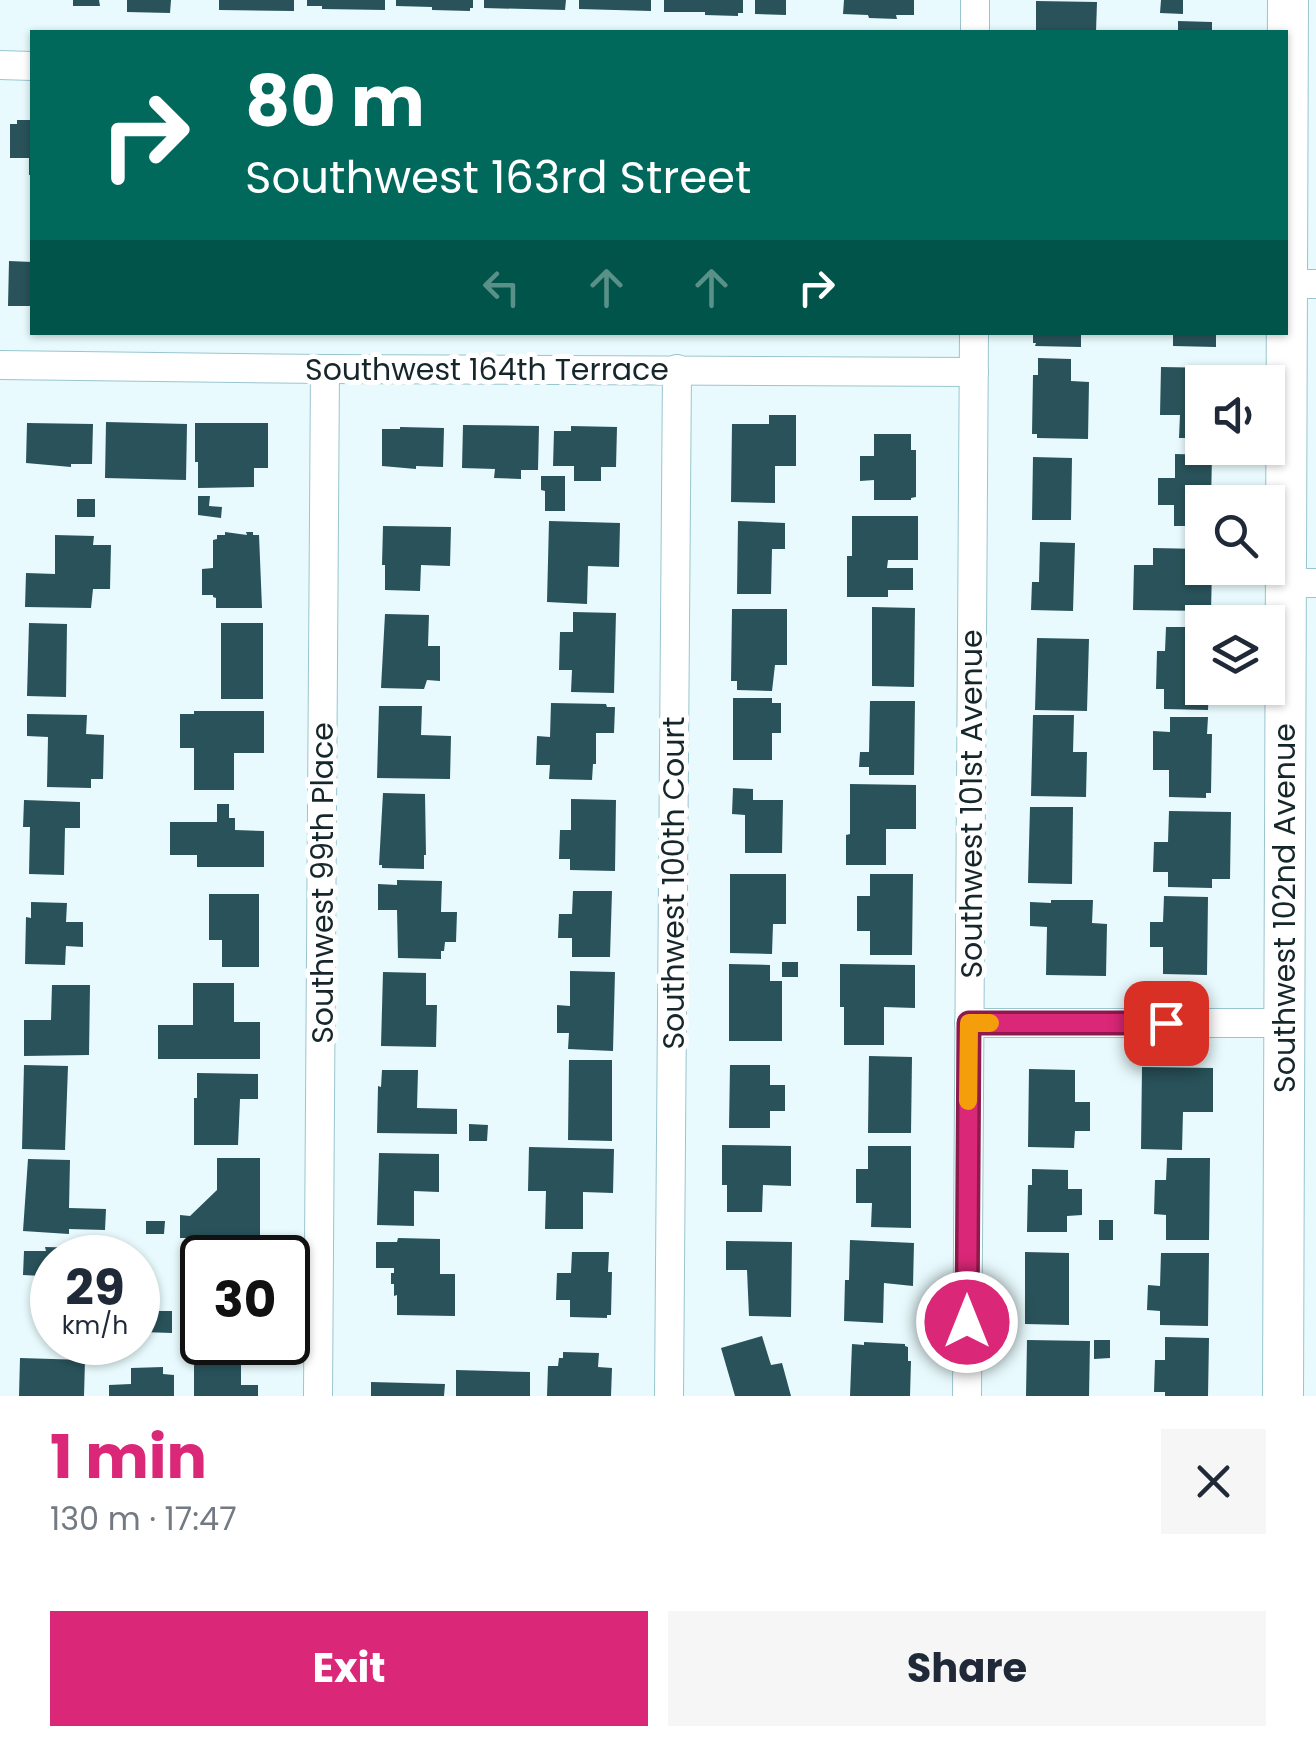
<!DOCTYPE html>
<meta charset="utf-8">
<style>
body{margin:0;font-family:Poppins,sans-serif;background:#f6f6f7;color:#1f2937;height:100vh;display:flex;flex-direction:column;font-size:38px;white-space:nowrap}
*{box-sizing:border-box;margin:0}
p{font-size:32px;color:#747a83}
.icon{flex:none;width:55px;height:55px;fill:none;stroke:currentColor;stroke-width:2;stroke-linecap:round;stroke-linejoin:round}
.map{position:relative;height:1396px;overflow:hidden}
.details{display:flex;flex-direction:column;background:#fff;flex:1}
.details>*{flex:none}
.banner{position:absolute;left:30px;top:30px;width:1258px;height:305px;border-radius:0px;box-shadow:0 2px 8px #0004;background:#00695c;color:#fff;overflow:hidden}
.fabs{position:absolute;left:1185px;top:365px;display:grid;gap:20px}
.fabs a{display:grid;place-items:center;width:100px;height:100px;border-radius:0px;background:#fff;box-shadow:0 2px 8px #0004;font-size:50px}
.speed{position:absolute;left:30px;top:1235px;display:flex;gap:20px;font-size:50px;font-weight:700;text-align:center}
.speed>*{display:grid;place-content:center;width:130px;height:130px;border-radius:50%;background:#fff;box-shadow:0 2px 8px #0004;line-height:1}
.speed small{font-size:25px;font-weight:400}
.speed .limit{border:5px solid #111;border-radius:15px;background:#fff;color:#111}
.pin{position:absolute;display:grid;place-items:center;width:85px;height:85px;color:#fff;margin:-42px;border-radius:20px;box-shadow:0 5px 15px #0006}
.me{position:absolute;width:110px;margin:-55px;rotate:0deg;stroke-linejoin:round;filter:drop-shadow(0 0 8px #0008)}
.turn{display:flex;align-items:center;gap:35px;height:210px;padding:0 50px;font-size:45px}
.turn .icon{width:130px;height:130px;stroke-width:2.5}
.turn b{display:block;font-size:70px;line-height:85px}
.lanes{display:flex;align-items:center;height:95px;padding:0 50px;background:#0003;justify-content:center;gap:50px;direction:ltr}
.lanes .off{opacity:.35}
.round{display:grid;place-items:center;flex:none;width:105px;height:105px;border-radius:0px;background:#f6f6f7}
.overview{display:flex;align-items:center;justify-content:space-between;height:170px;padding:0 50px}
h1{font-size:60px;font-weight:700;line-height:75px;color:#db2777}
.action{display:flex;gap:20px;margin-top:auto;padding:20px 50px}
.action a{flex:1;height:115px;border-radius:0px;background:#db2777;color:#fff;font-size:40px;font-weight:700;line-height:115px;text-align:center}
.action a+a{background:#f6f6f7;color:#1f2937}
.map>svg:first-child{display:block}
.building{fill:#29525a}
.lines{fill:none;stroke-linecap:round;stroke-linejoin:round}
.street-casing{stroke:#9ac5ce;stroke-width:30}
.secondary-casing{stroke:#9ac5ce;stroke-width:42}
.street{stroke:#fff;stroke-width:28}
.secondary{stroke:#fff;stroke-width:40}
.route-casing{stroke:#8e194d;stroke-width:25}
.route{stroke:#db2777;stroke-width:18}
.slow{stroke:#f59e0b;stroke-width:18}
.labels{text-anchor:middle;dominant-baseline:central;stroke-width:10;stroke-linejoin:round;paint-order:stroke}
.street-label{font-size:30px;fill:#16272b;stroke:#fff}
</style>
<div class="map">
<svg width="1316" height="1396" viewBox="0 0 1316 1396">
<rect width="100%" height="100%" fill="#e8fafd"/>
<g class="building">
<polygon points="73,0 99,0 100,6 73,6"/>
<polygon points="127,0 171,0 170,13 127,12"/>
<polygon points="219,0 294,0 294,11 219,10"/>
<polygon points="307,0 385,0 385,10 322,9 322,6 307,6"/>
<polygon points="396,0 473,0 473,8 470,8 470,11 432,10 432,7 396,6"/>
<polygon points="484,0 566,0 565,10 484,8"/>
<polygon points="579,0 651,0 651,11 579,9"/>
<polygon points="664,0 743,0 743,13 738,13 738,16 705,15 705,12 664,12"/>
<polygon points="755,0 786,0 786,15 755,14"/>
<polygon points="844,0 914,0 914,15 896,15 897,19 869,18 868,15 843,14"/>
<polygon points="1161,0 1183,0 1183,14 1160,13"/>
<polygon points="1036,1 1097,2 1096,32 1036,32"/>
<polygon points="1178,21 1212,22 1212,32 1178,32"/>
<polygon points="17,120 32,120 32,175 29,175 29,158 10,158 10,124 17,124"/>
<polygon points="9,261 32,262 32,306 8,306"/>
<polygon points="1033,332 1081,332 1081,347 1035,346 1036,343 1033,343"/>
<polygon points="1173,332 1216,332 1216,347 1173,346"/>
<polygon points="1038,358 1071,359 1071,381 1089,382 1088,439 1037,438 1037,434 1032,434 1033,375 1038,375"/>
<polygon points="1161,367 1217,368 1217,382 1202,382 1202,438 1179,438 1180,415 1160,415"/>
<polygon points="769,415 796,415 796,466 775,466 775,503 731,502 732,424 769,424"/>
<polygon points="106,422 187,424 186,480 105,478"/>
<polygon points="27,423 93,424 92,464 71,464 71,467 26,463"/>
<polygon points="195,423 268,423 268,468 254,468 254,487 198,488 198,462 195,462"/>
<polygon points="463,425 539,426 538,470 521,470 521,479 494,478 495,469 462,468"/>
<polygon points="571,426 617,427 616,467 601,467 601,481 574,481 574,466 553,466 554,431 571,431"/>
<polygon points="400,427 444,428 443,467 416,466 416,469 382,466 382,429 400,429"/>
<polygon points="874,434 911,434 911,450 916,450 916,497 911,498 911,500 874,500 874,480 860,481 860,456 874,456"/>
<polygon points="1175,454 1212,455 1211,502 1202,502 1202,526 1174,526 1174,505 1158,505 1158,478 1175,478"/>
<polygon points="1033,457 1072,458 1071,520 1032,520"/>
<polygon points="541,476 565,476 565,511 545,511 545,491 541,490"/>
<polygon points="198,496 210,496 209,506 222,507 221,518 198,515"/>
<rect x="77" y="499" width="18" height="18"/>
<polygon points="852,516 918,516 918,560 888,560 887,568 913,568 913,590 888,590 888,597 847,597 847,556 852,556"/>
<polygon points="549,521 620,523 619,567 588,566 587,604 547,602"/>
<polygon points="738,521 785,523 785,549 772,549 771,594 737,594"/>
<polygon points="383,526 451,527 450,566 421,565 420,591 385,590 385,565 382,565"/>
<polygon points="225,532 247,535 246,532 253,532 253,535 259,535 262,608 216,608 216,598 213,597 213,595 202,595 202,569 213,568 213,540 217,539 217,535 225,535"/>
<polygon points="55,535 94,536 93,545 111,545 110,589 93,589 91,608 25,607 26,573 55,574"/>
<polygon points="1040,542 1075,543 1073,611 1031,610 1032,582 1039,582"/>
<polygon points="1153,548 1202,549 1202,568 1212,568 1211,611 1133,610 1134,565 1153,565"/>
<polygon points="872,607 915,608 914,687 872,686"/>
<polygon points="732,609 787,609 787,665 775,665 772,691 737,690 737,681 731,681"/>
<polygon points="573,612 616,613 614,693 571,692 572,670 559,670 560,632 573,632"/>
<polygon points="385,614 429,615 428,646 440,646 440,681 427,680 424,689 381,688"/>
<polygon points="29,623 67,624 66,697 27,696"/>
<rect x="221" y="623" width="42" height="76"/>
<polygon points="1166,627 1202,627 1202,688 1209,688 1208,710 1164,709 1164,689 1156,689 1157,651 1165,651"/>
<polygon points="1037,638 1089,639 1087,711 1035,710"/>
<polygon points="733,698 772,698 772,703 781,703 781,733 772,733 772,760 733,760"/>
<polygon points="870,701 915,701 914,775 869,775 869,767 859,767 860,752 869,752"/>
<polygon points="551,703 606,704 607,707 615,707 614,733 596,733 596,764 593,764 592,780 549,779 550,765 536,765 537,736 550,737"/>
<polygon points="379,706 422,706 421,735 451,736 450,779 377,778"/>
<polygon points="194,711 264,711 264,753 234,753 234,790 194,790 194,748 180,748 180,714 194,714"/>
<polygon points="27,714 87,715 86,734 104,735 103,779 91,779 91,788 47,787 48,737 27,736"/>
<polygon points="1033,715 1074,715 1073,752 1087,752 1086,797 1031,796"/>
<polygon points="1170,717 1208,717 1207,734 1212,734 1211,793 1206,793 1206,798 1169,797 1169,770 1153,770 1153,731 1170,732"/>
<polygon points="850,784 916,785 916,829 886,829 886,865 846,865 846,835 850,834"/>
<polygon points="733,788 753,789 753,800 783,800 782,853 745,853 745,815 732,814"/>
<polygon points="383,793 425,794 426,855 424,855 424,869 382,868 382,865 379,865"/>
<polygon points="571,799 616,800 615,871 570,870 570,859 559,859 560,830 571,830"/>
<polygon points="24,800 80,802 80,828 65,828 64,875 29,874 30,827 23,827"/>
<polygon points="217,804 229,804 229,818 235,818 235,830 264,831 264,867 197,867 197,855 170,855 170,822 217,822"/>
<polygon points="1030,807 1073,807 1072,884 1028,883"/>
<polygon points="1169,811 1231,812 1230,879 1212,879 1212,888 1168,887 1168,872 1153,872 1154,842 1168,842"/>
<polygon points="730,874 786,874 786,924 773,924 772,954 730,953"/>
<polygon points="870,874 913,874 912,955 870,955 870,931 857,931 857,896 870,896"/>
<polygon points="397,880 442,881 441,912 457,912 456,942 445,942 444,951 441,951 441,959 398,958 397,910 378,910 378,884 397,885"/>
<polygon points="573,891 612,891 610,957 572,957 572,938 558,938 559,914 572,914"/>
<polygon points="209,894 259,894 259,967 222,967 222,940 209,940"/>
<polygon points="1164,896 1208,897 1207,975 1163,974 1163,947 1150,947 1150,922 1163,922"/>
<polygon points="1051,900 1093,900 1092,923 1107,924 1106,976 1046,975 1047,927 1030,926 1030,902 1051,903"/>
<polygon points="31,902 67,903 66,922 83,922 83,947 66,946 65,965 25,964 26,917 31,918"/>
<rect x="782" y="962" width="16" height="15"/>
<polygon points="729,964 770,965 770,981 782,981 782,1041 729,1041"/>
<polygon points="840,964 915,965 915,1008 884,1007 884,1045 844,1045 844,1007 840,1007"/>
<polygon points="570,971 615,972 613,1051 568,1049 569,1033 557,1033 557,1005 570,1006"/>
<polygon points="383,972 426,973 426,1005 437,1005 436,1047 381,1046"/>
<polygon points="193,983 234,983 234,1022 260,1022 260,1059 158,1059 158,1025 193,1025"/>
<polygon points="52,985 90,985 89,1055 24,1056 24,1020 51,1020"/>
<polygon points="869,1056 912,1057 911,1133 868,1133"/>
<polygon points="569,1060 612,1060 612,1141 568,1140"/>
<polygon points="24,1065 68,1066 65,1150 22,1149"/>
<polygon points="730,1065 770,1065 770,1085 785,1085 785,1111 770,1111 770,1128 729,1128"/>
<polygon points="1142,1067 1213,1068 1213,1112 1183,1112 1182,1150 1141,1149"/>
<polygon points="1029,1069 1075,1070 1075,1102 1090,1102 1090,1131 1075,1131 1074,1148 1028,1147"/>
<polygon points="382,1070 418,1070 417,1108 457,1109 457,1134 377,1133 378,1086 381,1087"/>
<polygon points="197,1073 258,1074 258,1099 240,1099 238,1145 194,1145 194,1098 197,1098"/>
<polygon points="469,1124 488,1125 487,1141 469,1141"/>
<polygon points="722,1145 791,1146 791,1186 763,1185 762,1212 727,1212 727,1185 722,1185"/>
<polygon points="868,1146 911,1146 911,1228 871,1227 872,1203 856,1203 856,1169 868,1169"/>
<polygon points="529,1147 614,1149 613,1193 583,1192 583,1229 545,1229 546,1191 528,1191"/>
<polygon points="379,1153 439,1154 439,1192 414,1191 414,1226 377,1225"/>
<polygon points="217,1158 260,1158 260,1238 180,1238 180,1215 190,1216 217,1190"/>
<polygon points="1167,1158 1210,1158 1209,1240 1166,1240 1166,1215 1154,1214 1155,1180 1166,1180"/>
<polygon points="28,1159 70,1160 69,1208 106,1209 105,1230 69,1229 69,1234 23,1231"/>
<polygon points="1032,1169 1068,1170 1068,1189 1082,1189 1082,1215 1067,1216 1067,1232 1027,1232 1028,1185 1032,1185"/>
<rect x="1099" y="1220" width="14" height="20"/>
<polygon points="146,1221 165,1221 164,1234 146,1234"/>
<polygon points="398,1238 440,1239 440,1274 455,1274 455,1316 397,1315 397,1295 394,1296 394,1284 391,1284 391,1273 394,1273 394,1268 376,1268 376,1242 397,1242"/>
<polygon points="850,1240 914,1243 913,1286 884,1283 883,1323 844,1321 845,1280 849,1280"/>
<polygon points="726,1241 792,1242 791,1317 749,1316 747,1270 726,1270"/>
<polygon points="45,1247 87,1248 87,1258 52,1258 52,1324 44,1324 44,1307 41,1306 42,1276 23,1275 24,1251 46,1251"/>
<polygon points="572,1252 609,1252 608,1272 612,1272 611,1315 607,1315 607,1318 570,1317 570,1300 556,1300 557,1273 571,1273"/>
<polygon points="1025,1252 1069,1253 1069,1325 1025,1324"/>
<polygon points="1161,1253 1209,1253 1208,1326 1160,1325 1160,1311 1147,1310 1148,1285 1160,1286"/>
<polygon points="142,1311 172,1311 172,1333 142,1332"/>
<polygon points="762,1336 771,1365 782,1363 791,1396 735,1396 721,1348"/>
<polygon points="1165,1337 1209,1338 1208,1396 1165,1396 1165,1392 1154,1392 1155,1360 1165,1360"/>
<polygon points="186,1339 199,1339 200,1356 186,1357"/>
<polygon points="1027,1340 1090,1341 1089,1396 1026,1396"/>
<polygon points="1094,1340 1110,1340 1110,1358 1094,1359"/>
<polygon points="864,1342 905,1344 905,1346 908,1347 908,1361 911,1361 910,1396 850,1396 852,1344 864,1345"/>
<polygon points="563,1352 599,1353 598,1367 612,1368 611,1396 547,1396 548,1366 558,1366 559,1358 563,1358"/>
<polygon points="20,1358 85,1360 84,1396 19,1396"/>
<polygon points="194,1365 241,1365 241,1385 258,1385 258,1396 194,1396"/>
<polygon points="163,1367 163,1374 174,1375 174,1396 109,1396 109,1385 131,1384 131,1368"/>
<polygon points="456,1370 530,1372 530,1396 456,1396"/>
<polygon points="371,1382 445,1384 444,1396 371,1396"/>
</g>
<g class="lines">
<g class="street-casing">
<g id="street">
<polyline points="975,32 975,0"/>
<polyline points="0,65 32,66"/>
<polyline points="1288,284 1316,284"/>
<polyline points="0,365 325,369 974,372"/>
<polyline points="1286,583 1316,583"/>
<polyline points="969,1023 1283,1023"/>
<polyline points="318,1396 325,369"/>
<polyline points="669,1396 677,369"/>
<polyline points="967,1396 974,332"/>
</g>
</g>
<g class="secondary-casing">
<polyline id="secondary" points="1283,1396 1288,0"/>
</g>
<use href="#street" class="street"/>
<use href="#secondary" class="secondary"/>
</g>
<g class="lines">
<g class="route-casing">
<polyline id="route" points="967,1322 969,1023 1166,1023"/>
</g>
<use href="#route" class="route"/>
<polyline class="slow" points="968,1101 969,1023 990,1023"/>
</g>
<g class="labels">
<g class="street-label">
<text x="487" y="369">Southwest 164th Terrace</text>
<text transform="translate(971 804) rotate(-90)">Southwest 101st Avenue</text>
<text transform="translate(322 883) rotate(-90)">Southwest 99th Place</text>
<text transform="translate(673 883) rotate(-90)">Southwest 100th Court</text>
<text transform="translate(1284 908) rotate(-90)">Southwest 102nd Avenue</text>
</g>
</g>
</svg>
<div class="fabs">
<a><svg class="icon" aria-label="sound" viewBox="0 0 24 24"><path d="M4 9h4l5-4v14l-5-4H4zM17 9q2 3 0 6"/></svg></a>
<a><svg class="icon" aria-label="search" viewBox="0 0 24 24"><circle cx="10" cy="10" r="6"/><path d="M15 15l6 6"/></svg></a>
<a><svg class="icon" aria-label="layers" viewBox="0 0 24 24"><path d="M12 4l9 5-9 5-9-5zM3 14l9 5 9-5"/></svg></a>
</div>
<div class="speed"><div>29<small>km/h</small></div><div class="limit">30</div></div>
<div class="pin" style="left:1166px;top:1023px;background:#d93025"><svg class="icon" aria-label="arrive" viewBox="0 0 24 24"><path d="M6 21V4h12l-3 4 3 4H6"/></svg></div>
<svg class="me" style="left:967px;top:1322px" viewBox="-20 -20 40 40"><circle r="17" fill="#db2777" stroke="#fff" stroke-width="3"/><path d="M0-11L8 9 0 5-8 9z" fill="#fff"/></svg>
<div class="banner">
<div class="turn"><svg class="icon" aria-label="right" viewBox="0 0 24 24"><path d="M7 20v-9h11M14 6l5 5-5 5"/></svg><div><b>80 m</b>Southwest 163rd Street</div></div>
<div class="lanes"><svg class="icon off" aria-label="left" viewBox="0 0 24 24"><path d="M17 20v-9H6M10 6l-5 5 5 5"/></svg><svg class="icon off" aria-label="ahead" viewBox="0 0 24 24"><path d="M12 20V5M6 11l6-6 6 6"/></svg><svg class="icon off" aria-label="ahead" viewBox="0 0 24 24"><path d="M12 20V5M6 11l6-6 6 6"/></svg><svg class="icon" aria-label="right" viewBox="0 0 24 24"><path d="M7 20v-9h11M14 6l5 5-5 5"/></svg></div>
</div>
</div>
<section class="details">
<div class="overview"><div><h1>1 min</h1><p>130 m · 17:47</p></div><a class="round"><svg class="icon" aria-label="close" viewBox="0 0 24 24"><path d="M6 6l12 12M18 6L6 18"/></svg></a></div>
<div class="action"><a>Exit</a><a>Share</a></div>
</section>
